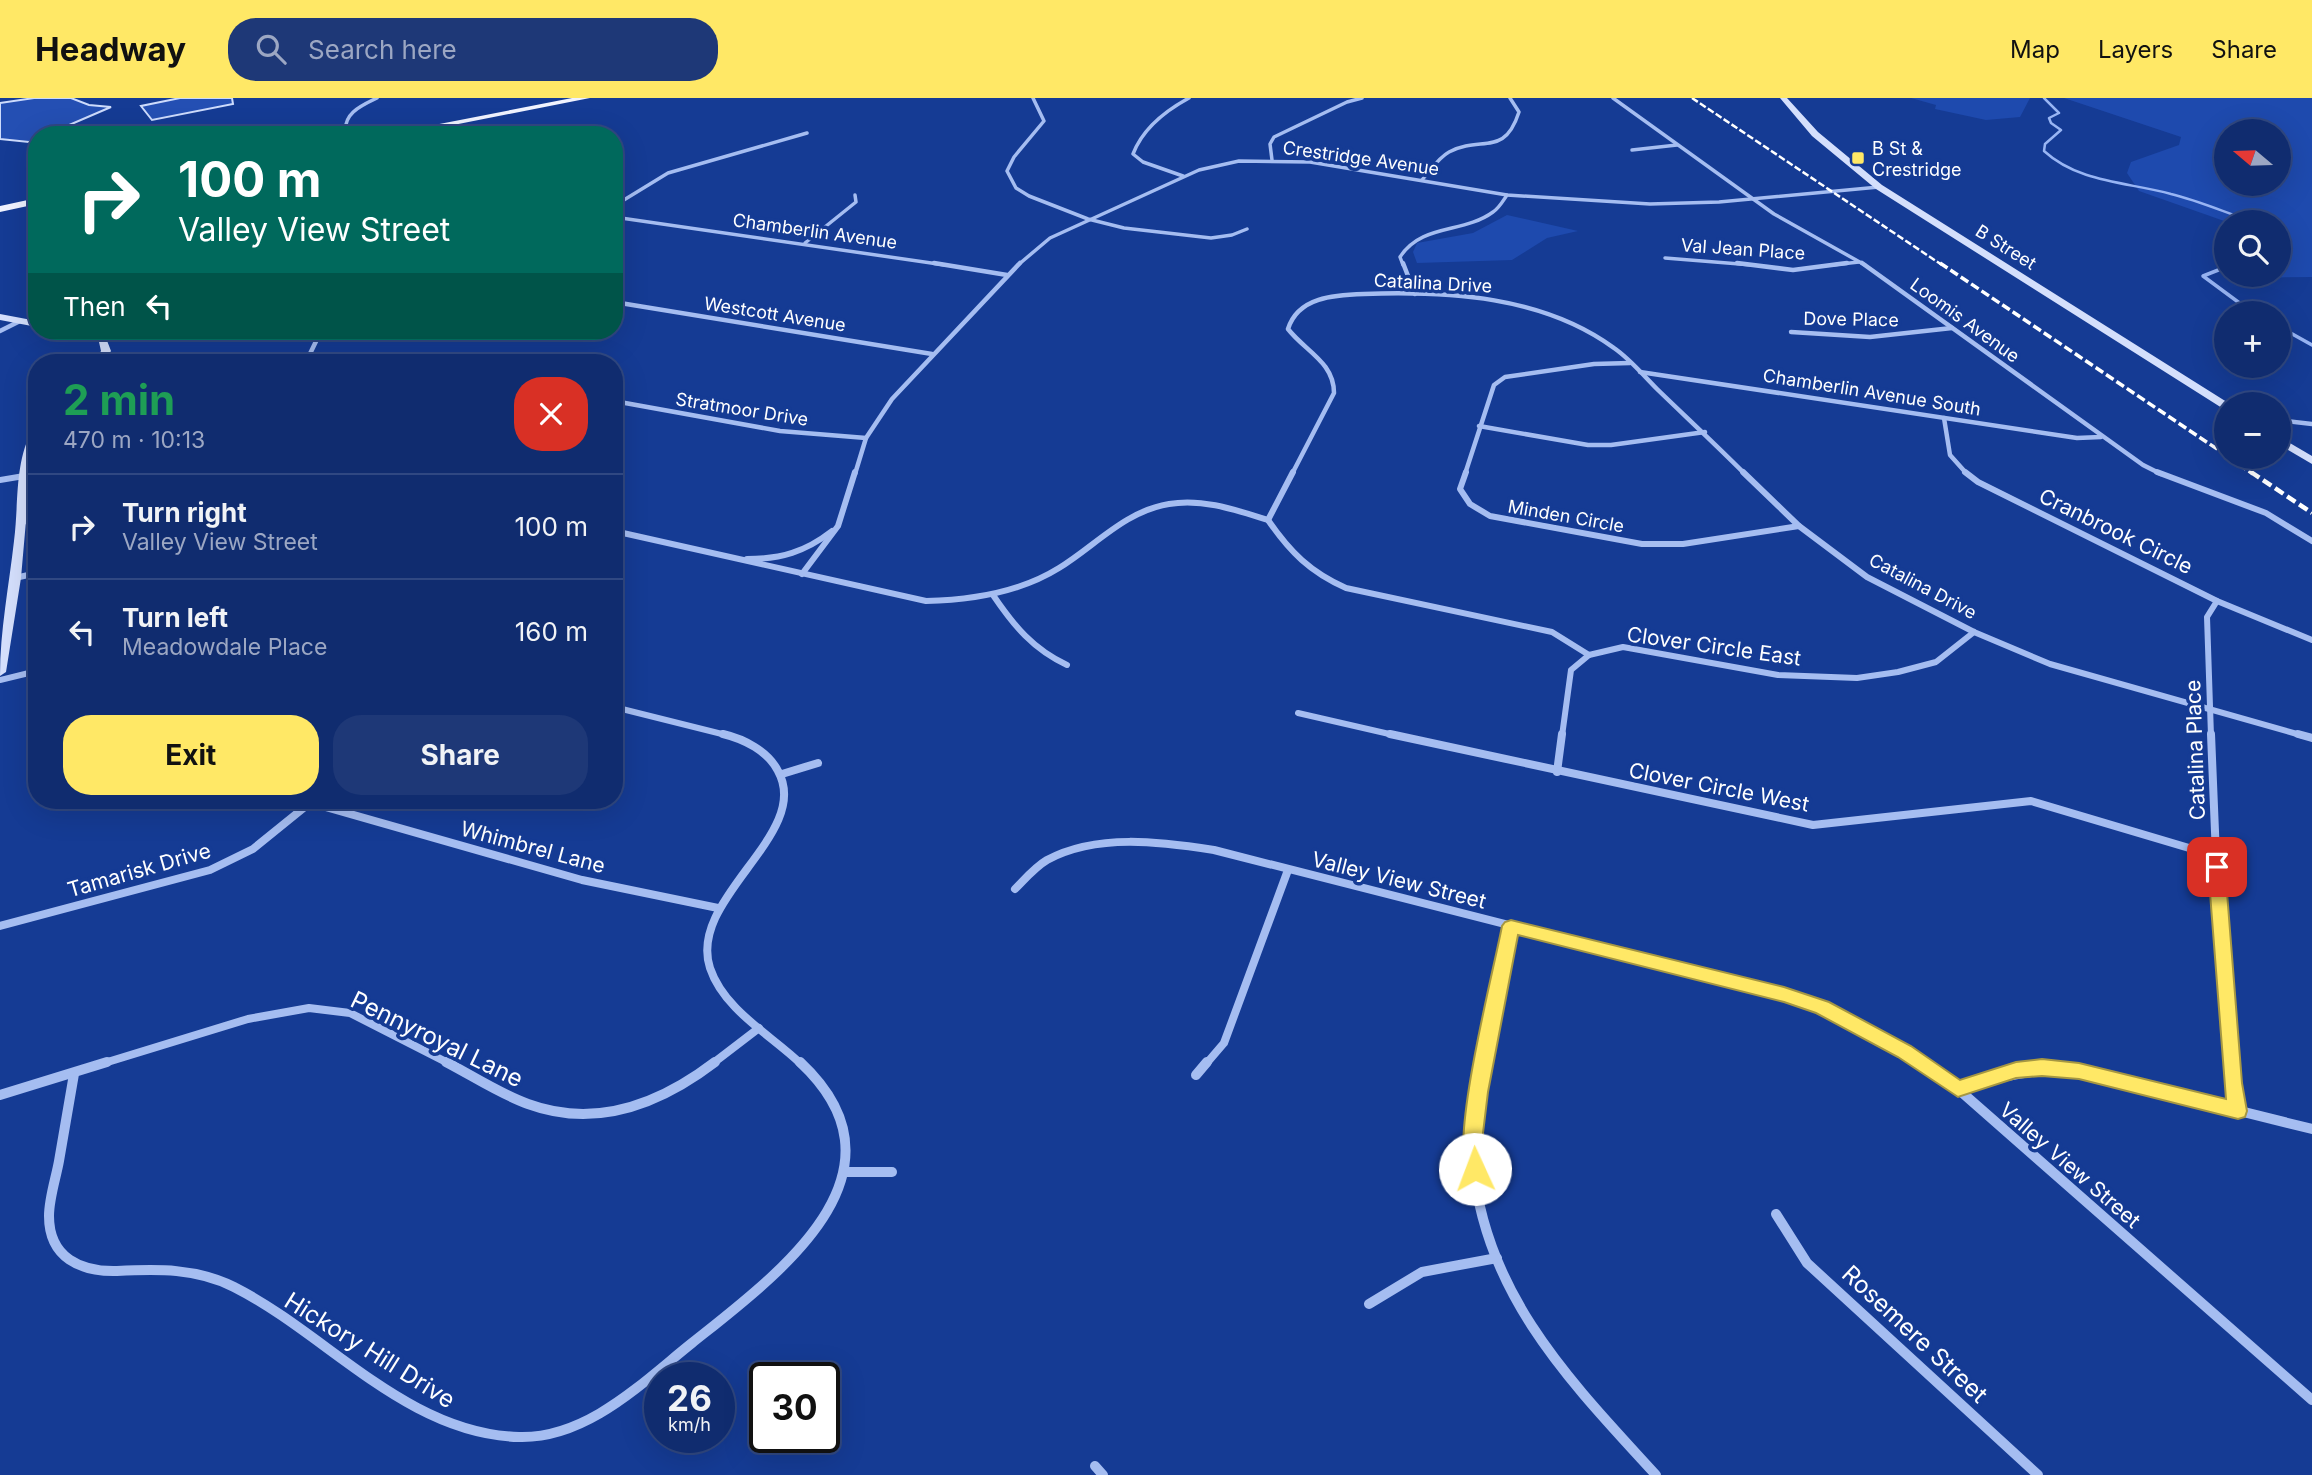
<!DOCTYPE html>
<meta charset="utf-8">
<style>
body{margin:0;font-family:Inter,sans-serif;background:#1e3877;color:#f1f3f6;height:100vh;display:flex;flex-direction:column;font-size:26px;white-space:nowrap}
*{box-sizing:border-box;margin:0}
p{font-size:23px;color:#9ca7c3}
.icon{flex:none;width:38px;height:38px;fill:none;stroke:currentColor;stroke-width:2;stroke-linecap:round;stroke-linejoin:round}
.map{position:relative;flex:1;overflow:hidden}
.details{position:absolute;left:28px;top:256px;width:595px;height:455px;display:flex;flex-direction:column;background:#102c6f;border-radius:28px;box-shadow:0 7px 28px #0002,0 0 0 2px #304882}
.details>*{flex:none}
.banner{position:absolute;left:28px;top:28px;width:595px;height:214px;border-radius:28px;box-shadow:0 7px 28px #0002,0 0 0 2px #304882;background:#00695c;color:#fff;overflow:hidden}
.needle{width:46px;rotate:289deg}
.tools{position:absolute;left:2214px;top:21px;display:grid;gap:14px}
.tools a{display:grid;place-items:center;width:77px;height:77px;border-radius:50%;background:#102c6f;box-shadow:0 7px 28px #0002,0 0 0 2px #304882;font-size:35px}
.speed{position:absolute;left:644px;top:1264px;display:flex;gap:14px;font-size:35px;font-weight:700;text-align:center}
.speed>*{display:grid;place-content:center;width:91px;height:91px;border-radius:50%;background:#102c6f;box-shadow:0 7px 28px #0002,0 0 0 2px #304882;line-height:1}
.speed small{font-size:18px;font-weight:400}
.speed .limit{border:4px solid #111;border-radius:10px;background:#fff;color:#111}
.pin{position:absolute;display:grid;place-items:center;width:60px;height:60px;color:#fff;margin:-30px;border-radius:14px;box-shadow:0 4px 10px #0006}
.me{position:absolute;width:77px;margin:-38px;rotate:358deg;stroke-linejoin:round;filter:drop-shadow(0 0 5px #0008)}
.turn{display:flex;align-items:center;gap:24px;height:147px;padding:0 35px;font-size:32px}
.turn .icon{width:91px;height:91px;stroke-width:2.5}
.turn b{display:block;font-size:49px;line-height:60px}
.then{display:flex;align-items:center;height:66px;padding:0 35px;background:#0003;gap:14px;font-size:26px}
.round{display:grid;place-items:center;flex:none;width:74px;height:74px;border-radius:28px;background:#1e3877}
.head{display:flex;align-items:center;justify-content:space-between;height:119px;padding:0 35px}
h1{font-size:42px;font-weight:700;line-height:52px;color:#1e9e55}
.action{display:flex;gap:14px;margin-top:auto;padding:14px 35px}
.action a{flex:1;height:80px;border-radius:28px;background:#ffe866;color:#111;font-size:28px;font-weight:700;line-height:80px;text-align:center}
.action a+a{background:#1e3877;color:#f1f3f6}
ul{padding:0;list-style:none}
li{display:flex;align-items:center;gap:21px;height:105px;padding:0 35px;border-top:2px solid #304882}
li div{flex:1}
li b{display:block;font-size:26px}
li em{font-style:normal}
header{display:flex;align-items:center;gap:42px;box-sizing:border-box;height:98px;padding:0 35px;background:#ffe866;color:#111}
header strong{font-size:33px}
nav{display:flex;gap:38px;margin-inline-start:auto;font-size:24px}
.search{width:490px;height:63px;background:#1e3877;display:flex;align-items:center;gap:18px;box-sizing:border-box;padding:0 24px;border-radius:28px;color:#9ca7c3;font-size:26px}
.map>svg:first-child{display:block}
.green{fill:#1e4aae;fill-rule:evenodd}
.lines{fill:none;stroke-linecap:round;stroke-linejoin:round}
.stream-far1{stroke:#98b5f4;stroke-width:2.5}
.stream{stroke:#98b5f4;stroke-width:3.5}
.building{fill:#244fb3;stroke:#cddbfc;stroke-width:2}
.street-far4{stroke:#a5bdf1;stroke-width:3.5}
.street-far3{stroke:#a5bdf1;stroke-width:4.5}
.street-far2{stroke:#a5bdf1;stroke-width:6}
.street-far1{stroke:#a5bdf1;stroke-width:8}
.street{stroke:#a5bdf1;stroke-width:10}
.secondary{fill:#d4dffc;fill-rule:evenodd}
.primary{fill:#f0f3ff;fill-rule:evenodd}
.rail-far2{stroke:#fff;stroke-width:2.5;stroke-dasharray:7 2.5;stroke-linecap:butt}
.rail-far1{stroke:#fff;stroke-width:3.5;stroke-dasharray:9 3.5;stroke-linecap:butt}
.rail{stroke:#fff;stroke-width:4.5;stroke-dasharray:10 4.5;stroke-linecap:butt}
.route{fill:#ffe866;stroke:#a69742;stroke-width:2}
.poi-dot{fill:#ffe866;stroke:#153b94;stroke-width:2.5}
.labels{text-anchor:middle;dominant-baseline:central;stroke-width:7;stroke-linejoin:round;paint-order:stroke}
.far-poi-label{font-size:18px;fill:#fff;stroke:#153b94;text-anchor:start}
.far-street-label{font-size:18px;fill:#fff;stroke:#153b94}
.street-label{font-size:21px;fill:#fff;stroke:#153b94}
.near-street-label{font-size:24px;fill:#fff;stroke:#153b94}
</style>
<header>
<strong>Headway</strong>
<div class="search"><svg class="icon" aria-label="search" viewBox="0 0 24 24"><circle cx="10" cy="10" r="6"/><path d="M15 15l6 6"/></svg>Search here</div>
<nav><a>Map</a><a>Layers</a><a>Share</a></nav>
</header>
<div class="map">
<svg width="2312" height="1377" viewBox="0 0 2312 1377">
<rect width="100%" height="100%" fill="#153b94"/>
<g class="green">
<polygon points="1911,0 2030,0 2020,19 1986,22 1935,11 1936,7"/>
<path d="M2064 0H2312V179L2238 180 2237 177H2278V124H2227L2139 93 2127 75 2131 64 2179 47 2181 39ZM2278 33V86H2226V33Z"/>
<polygon points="1507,117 1578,133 1547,140 1512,162 1417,165 1413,154 1417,145 1473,135"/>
</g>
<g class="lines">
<g class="stream-far1">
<path d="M2044 0 2059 15 2049 20 2051 25 2061 32 2045 46 2044 53C2079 85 2128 84 2171 96 2200 103 2226 115 2254 124"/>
<polyline points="2278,134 2286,137 2278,149"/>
</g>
<g class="stream">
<polyline points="2226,169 2203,178 2253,215"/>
<polyline points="2278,228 2312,247"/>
</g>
</g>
<g class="building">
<polygon points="34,0 71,0 89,7 111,9 46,37 37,37 37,41 29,44 0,41 0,5"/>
<polygon points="180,0 232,0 233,6 152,22 141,8"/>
</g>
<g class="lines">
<g class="street-far4">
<polyline points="1033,0 1044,23 1014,59 1007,73 1016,90 1029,98 1088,121 1124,130 1211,140 1232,137 1247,131"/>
<polyline points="1613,0 1774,116 1865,167"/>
<path d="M346 37C342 16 360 8 377 0"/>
<polyline points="1632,52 1677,47"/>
<polyline points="1272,62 1270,46 1274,39 1347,4 1362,0"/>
<path d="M1183 78 1143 64 1133 56C1143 30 1165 13 1189 0"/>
<path d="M1422 82C1430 73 1438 60 1449 54 1482 37 1504 60 1519 14L1510 0"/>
<polyline points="614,108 668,75 807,35"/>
<polyline points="614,119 945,167"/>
<polyline points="805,145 856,104 855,97"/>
<polyline points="1665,160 1752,167"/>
<polyline points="1018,167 1050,140 1199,72 1239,63 1310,64 1507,97 1650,106 1719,104 1879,89"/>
<path d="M1403 167 1400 159C1422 125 1463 136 1493 114 1499 110 1503 103 1507 97"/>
<polyline points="1832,167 1859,164"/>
</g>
<g class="street-far3">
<polyline points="934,165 1007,177"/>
<polyline points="1403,165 1415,196"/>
<polyline points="1737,165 1793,172 1847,165"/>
<polyline points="1862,165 2143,367 2161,376"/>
<polyline points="614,204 932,256"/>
<polyline points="0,233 20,223"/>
<polyline points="1791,234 1870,239 1952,230"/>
<polyline points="306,264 321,233"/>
<polyline points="1640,274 2077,340 2101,339"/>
<polyline points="614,303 780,333 866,340"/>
<polyline points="1944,320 1950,357 1967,376"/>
<polyline points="2278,322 2312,326"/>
<polyline points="1479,328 1588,347 1611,347 1705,334"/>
<polyline points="855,376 866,340 892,301 1020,165"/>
<path d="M1292 376 1334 295C1334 264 1305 253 1288 231 1298 199 1334 197 1364 196 1449 193 1543 198 1614 250 1630 261 1643 277 1657 291 1686 319 1716 347 1745 376"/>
<polyline points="1465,376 1494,287 1505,279 1594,266 1630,265"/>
</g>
<g class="street-far2">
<polyline points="1466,374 1460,391 1470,406 1490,418 1642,446 1683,446 1799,428"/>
<polyline points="1743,374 1799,428 1867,479 1974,534 2050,566 2304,638"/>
<polyline points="1965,374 1978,384 2217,503 2312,542"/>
<polyline points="2157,374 2266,415 2312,443"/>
<polyline points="0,382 24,378"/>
<polyline points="1268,422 1293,374"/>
<path d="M1268 422C1290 454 1310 474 1346 490L1552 534 1589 557 1623 549 1778 577 1857 580 1898 574 1936 564 1974 534"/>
<polyline points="21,424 37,421"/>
<path d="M614 433 926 503C972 502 1019 495 1059 470 1095 448 1125 413 1169 406 1202 400 1236 412 1268 422"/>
<path d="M747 461C781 461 805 454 832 433"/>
<polyline points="802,476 838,428 855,374"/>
<polyline points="15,480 37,475"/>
<path d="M993 497C1014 528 1033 551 1067 567"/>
<polyline points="0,582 37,573"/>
<polyline points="614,609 730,638"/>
<polyline points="1298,615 1398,638"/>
<polyline points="1562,638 1571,572 1589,557"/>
<polyline points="2211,638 2207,519 2217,503"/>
</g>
<g class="street-far1">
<path d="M723 636C744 641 768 653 778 673 813 736 687 800 710 870 724 912 771 937 801 966"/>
<polyline points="1390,636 1813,727 2031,703 2216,758"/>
<polyline points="2211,636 2216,758 2232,966"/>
<polyline points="2298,636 2312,640"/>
<polyline points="1557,674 1562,636"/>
<polyline points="782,676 818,665"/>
<polyline points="301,702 582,782 718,810"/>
<path d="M1015 791C1025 781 1035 769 1047 762 1097 735 1161 744 1214 752L1784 897 1853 926 1921 966"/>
<polyline points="0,828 210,772 253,751 311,704"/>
<polyline points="101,966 248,921 309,910 350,915 450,966"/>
<polyline points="712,966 759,930"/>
<polyline points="1206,966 1224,945 1288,772"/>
<polyline points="1482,966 1511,828"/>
</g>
<g class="street">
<path d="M446 964C473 978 500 996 528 1006 596 1031 660 1006 715 964"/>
<path d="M1482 964C1476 997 1471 1032 1473 1065 1485 1198 1572 1285 1656 1377"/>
<polyline points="1919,964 1958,991 2312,1302"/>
<polyline points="2231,964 2238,1013"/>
<path d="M74 976C69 1005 64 1034 59 1063 56 1080 49 1100 49 1118 49 1160 81 1174 117 1173 158 1171 196 1170 234 1189 327 1236 407 1336 519 1339 587 1341 643 1284 692 1245 777 1177 919 1075 800 964"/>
<polyline points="1196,977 1207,964"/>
<path d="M1958 991C1999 978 2036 970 2079 973L2312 1031"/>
<polyline points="0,997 107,964"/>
<polyline points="845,1074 892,1074"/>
<polyline points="1776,1116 1807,1165 2038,1377"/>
<polyline points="1369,1206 1422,1174 1497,1160"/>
<polyline points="1095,1368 1103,1377"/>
</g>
<g class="secondary">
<polygon points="1780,0 1787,0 1818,34 1882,87 2230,306 2226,306 2226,311 2222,310 1876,91 1812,38"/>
<polygon points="0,216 37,223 37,229 0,222"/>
<polygon points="65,233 80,233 106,240 111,253 104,264 94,264 101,253 99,244"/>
<path d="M37 330V346L30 377 21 480 6 574 0 578C0 532 9 488 14 443 19 405 14 364 33 331Z"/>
<polygon points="2278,338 2312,358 2312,366 2278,346"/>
</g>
<g class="primary">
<polygon points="572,0 590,0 403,37 383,37"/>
<polygon points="37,100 37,106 0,114 0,108"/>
</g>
<polyline class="rail-far2" points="1692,0 1942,167"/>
<g class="rail-far1">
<polyline points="1940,165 2226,357"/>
<polyline points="2228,359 2253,376"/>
</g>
<polyline class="rail" points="2251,374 2312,415"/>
</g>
<path class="route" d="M2217 763 2225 769 2242 985 2247 1013 2245 1019 2238 1021 2079 981 2042 978 2016 980 1958 999 1898 959 1816 915 1784 904 1518 837 1488 994 1483 1035 1485 1071 1482 1078 1475 1080 1467 1078C1450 1040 1493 876 1502 828L1505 824 1511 822 1784 889 1829 904 1911 948 1960 982 2016 964 2042 961 2079 965 2226 1001 2208 769Z"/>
<rect class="poi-dot" x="1851" y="53" width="14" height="14" rx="3.5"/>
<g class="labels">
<g class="far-poi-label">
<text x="1872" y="50">B St &amp;<tspan x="1872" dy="21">Crestridge</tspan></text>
</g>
<g class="far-street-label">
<text transform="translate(1361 60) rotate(8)">Crestridge Avenue</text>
<text transform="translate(815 133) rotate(8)">Chamberlin Avenue</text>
<text transform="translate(2006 149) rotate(32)">B Street</text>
<text transform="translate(1743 151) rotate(4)">Val Jean Place</text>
<text transform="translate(1433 185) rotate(3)">Catalina Drive</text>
<text transform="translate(775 216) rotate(9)">Westcott Avenue</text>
<text transform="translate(1851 221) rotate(1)">Dove Place</text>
<text transform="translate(1965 222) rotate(36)">Loomis Avenue</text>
<text transform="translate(1872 294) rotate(9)">Chamberlin Avenue South</text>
<text transform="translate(742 311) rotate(9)">Stratmoor Drive</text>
<text transform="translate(1566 418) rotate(10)">Minden Circle</text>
<text transform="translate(1923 488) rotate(28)">Catalina Drive</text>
</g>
<g class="street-label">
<text transform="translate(2116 433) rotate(26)">Cranbrook Circle</text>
<text transform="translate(1714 548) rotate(8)">Clover Circle East</text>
<text transform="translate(2195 652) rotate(-92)">Catalina Place</text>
<text transform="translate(1719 689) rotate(11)">Clover Circle West</text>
<text transform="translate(533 749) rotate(15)">Whimbrel Lane</text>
<text transform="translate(139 772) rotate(-16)">Tamarisk Drive</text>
<text transform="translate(1399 782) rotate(14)">Valley View Street</text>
<text transform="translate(2070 1067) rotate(41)">Valley View Street</text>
</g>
<g class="near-street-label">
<text transform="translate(437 941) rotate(26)">Pennyroyal Lane</text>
<text transform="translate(1915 1236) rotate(43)">Rosemere Street</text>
<text transform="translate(370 1252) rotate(32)">Hickory Hill Drive</text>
</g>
</g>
</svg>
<div class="tools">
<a><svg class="needle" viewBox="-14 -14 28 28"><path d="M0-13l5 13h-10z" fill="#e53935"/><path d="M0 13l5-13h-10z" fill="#9ca7c3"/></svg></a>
<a><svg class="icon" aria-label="search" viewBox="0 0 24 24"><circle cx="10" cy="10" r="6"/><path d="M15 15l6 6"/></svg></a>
<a>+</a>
<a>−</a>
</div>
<div class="speed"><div>26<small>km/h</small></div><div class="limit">30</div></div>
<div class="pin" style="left:2217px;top:769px;background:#d93025"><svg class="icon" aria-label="arrive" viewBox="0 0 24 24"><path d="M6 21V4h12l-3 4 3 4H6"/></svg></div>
<svg class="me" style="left:1475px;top:1071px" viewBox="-20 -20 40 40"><circle r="19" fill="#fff"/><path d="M0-13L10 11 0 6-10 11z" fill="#ffe866"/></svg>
<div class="banner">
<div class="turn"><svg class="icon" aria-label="right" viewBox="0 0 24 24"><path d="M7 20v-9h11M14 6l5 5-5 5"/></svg><div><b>100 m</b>Valley View Street</div></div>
<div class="then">Then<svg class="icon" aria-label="left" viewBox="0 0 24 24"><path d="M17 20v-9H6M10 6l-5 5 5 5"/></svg></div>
</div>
<section class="details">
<div class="head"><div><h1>2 min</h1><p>470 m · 10:13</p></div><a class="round" style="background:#d93025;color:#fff"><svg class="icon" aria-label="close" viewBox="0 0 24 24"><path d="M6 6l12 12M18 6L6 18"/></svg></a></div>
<ul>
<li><svg class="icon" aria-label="right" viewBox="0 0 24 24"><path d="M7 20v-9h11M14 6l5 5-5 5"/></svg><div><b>Turn right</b><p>Valley View Street</p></div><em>100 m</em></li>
<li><svg class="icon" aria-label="left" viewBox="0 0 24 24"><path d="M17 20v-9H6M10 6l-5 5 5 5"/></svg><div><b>Turn left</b><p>Meadowdale Place</p></div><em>160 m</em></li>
</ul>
<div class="action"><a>Exit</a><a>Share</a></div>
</section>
</div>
